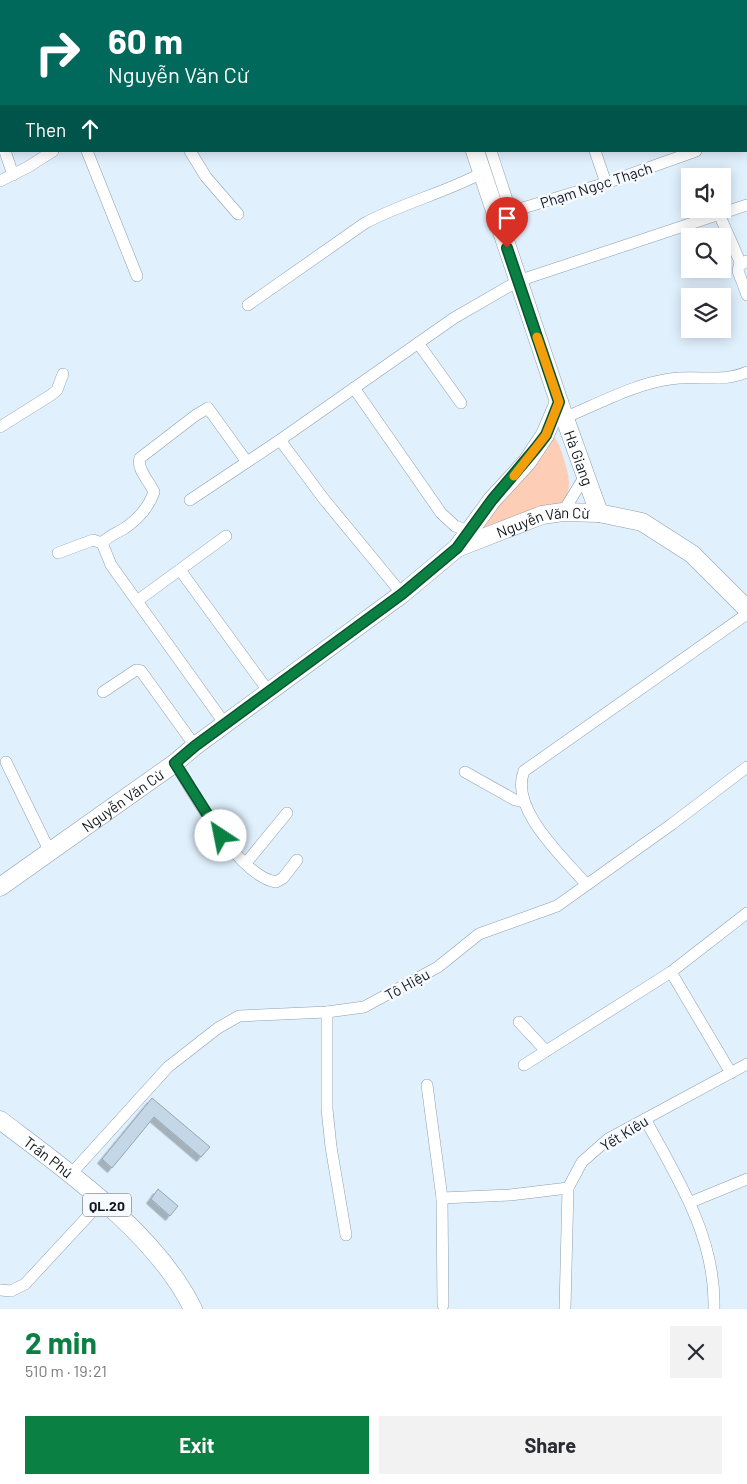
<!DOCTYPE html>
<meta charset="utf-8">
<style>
body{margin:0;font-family:Barlow,sans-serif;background:#f2f2f3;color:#2b2b33;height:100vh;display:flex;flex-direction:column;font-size:19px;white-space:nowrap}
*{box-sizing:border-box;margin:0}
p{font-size:16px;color:#7c7c81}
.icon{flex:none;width:28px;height:28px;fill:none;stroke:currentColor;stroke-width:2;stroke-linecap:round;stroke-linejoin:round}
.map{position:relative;height:1309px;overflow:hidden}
.sheet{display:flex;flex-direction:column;background:#fff;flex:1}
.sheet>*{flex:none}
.banner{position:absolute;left:0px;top:0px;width:748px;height:152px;box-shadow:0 2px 12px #0003;background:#00695c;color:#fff;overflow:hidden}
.fabs{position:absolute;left:681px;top:168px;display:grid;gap:10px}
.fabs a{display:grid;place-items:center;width:50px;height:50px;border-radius:0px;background:#fff;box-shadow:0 2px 12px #0003;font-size:25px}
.pin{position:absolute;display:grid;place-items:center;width:42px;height:42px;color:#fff;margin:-51px -21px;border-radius:50% 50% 50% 0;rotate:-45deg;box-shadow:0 0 5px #0007}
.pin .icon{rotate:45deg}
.me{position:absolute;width:55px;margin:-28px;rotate:326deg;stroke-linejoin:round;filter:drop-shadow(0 0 4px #0008)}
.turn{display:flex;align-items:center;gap:18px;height:105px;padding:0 25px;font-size:22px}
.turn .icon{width:65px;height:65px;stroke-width:2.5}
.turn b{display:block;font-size:35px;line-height:42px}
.then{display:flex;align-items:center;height:48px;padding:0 25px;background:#0003;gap:10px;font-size:19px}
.round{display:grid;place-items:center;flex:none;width:52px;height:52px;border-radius:0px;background:#f2f2f3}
.head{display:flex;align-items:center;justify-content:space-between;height:85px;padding:0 25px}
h1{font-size:30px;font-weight:700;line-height:38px;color:#0b8043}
.cta{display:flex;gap:10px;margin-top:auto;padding:10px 25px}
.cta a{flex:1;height:58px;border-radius:0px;background:#0b8043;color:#fff;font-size:20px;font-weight:700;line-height:58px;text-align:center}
.cta a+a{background:#f2f2f3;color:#2b2b33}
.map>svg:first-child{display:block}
.green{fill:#fdcdb6}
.building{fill:#c4d7e7;stroke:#94a6b6;filter:url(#shadow)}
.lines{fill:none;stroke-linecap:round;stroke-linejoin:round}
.minor-casing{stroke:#8e9faf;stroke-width:12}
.highway-casing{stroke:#8e9faf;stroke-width:19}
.minor{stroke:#fff;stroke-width:11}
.highway{stroke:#fff;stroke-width:18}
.route-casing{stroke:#07532c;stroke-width:12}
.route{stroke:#0b8043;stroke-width:9}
.slow{stroke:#f59e0b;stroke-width:9}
.labels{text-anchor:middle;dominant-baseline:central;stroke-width:5;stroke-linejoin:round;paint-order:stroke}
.shield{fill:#f7fbff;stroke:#565c62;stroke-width:1}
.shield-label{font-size:14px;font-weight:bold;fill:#11181e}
.street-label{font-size:15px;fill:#11181e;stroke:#f7fbff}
</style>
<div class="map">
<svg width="747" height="1309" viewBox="0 0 747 1309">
<defs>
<filter id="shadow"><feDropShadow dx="-4.5" dy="4.5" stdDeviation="0" flood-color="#0004"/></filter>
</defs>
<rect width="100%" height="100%" fill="#e0f0fd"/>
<path class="green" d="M554 437C560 442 569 474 569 483 569 490 567 495 564 502L480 530 474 526Z"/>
<g class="building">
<polygon points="152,1098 210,1147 201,1157 154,1117 112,1168 102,1159"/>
<polygon points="158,1189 178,1206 170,1216 151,1199"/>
</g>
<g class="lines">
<g class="minor-casing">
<g id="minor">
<polyline points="98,0 99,1"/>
<polyline points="442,0 442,1"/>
<polyline points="542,0 543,1"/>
<polyline points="709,0 709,1"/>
<polyline points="330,1 333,0"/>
<polyline points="746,104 747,106"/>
<polyline points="0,134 1,138"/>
<polyline points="746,134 747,133"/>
<polyline points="5,151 13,175"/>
<polyline points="87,151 137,276"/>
<polyline points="190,151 206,177 238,214"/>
<polyline points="491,151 511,212"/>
<polyline points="595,151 606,183"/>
<polyline points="0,181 28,167 53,151"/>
<polyline points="719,214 741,264"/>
<polyline points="496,216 606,183 696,151"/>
<polyline points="747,261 739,266 738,271 747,295"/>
<path d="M248 305 365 223C403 203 444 193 482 173"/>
<polyline points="418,343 461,403"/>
<polyline points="354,388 441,513 455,526 468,531"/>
<path d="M564 418C598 404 634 384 670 379 697 375 721 383 747 372"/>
<polyline points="0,427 51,395 57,390 63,374"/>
<polyline points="280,440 323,498 402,594"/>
<polyline points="190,500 280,440 454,318 518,281 747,205"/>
<polyline points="563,512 585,476"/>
<path d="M102 543C108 536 117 533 125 528 138 519 149 507 154 492 150 482 136 469 140 458L196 415 208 408 247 462"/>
<polyline points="102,543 111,565 225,724"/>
<polyline points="58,553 93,540 102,543"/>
<polyline points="180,570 269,692"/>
<polyline points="137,601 226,536"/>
<polyline points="103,692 136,670 141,671 195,746"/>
<polyline points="6,762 50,852"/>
<path d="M175 763C194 794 238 876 276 882L283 878 297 860"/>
<polyline points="465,772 515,800 524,802"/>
<polyline points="246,863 287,813"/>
<path d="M586 884C563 857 509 809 524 771L747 614"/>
<polyline points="671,972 731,1073"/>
<polyline points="327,1012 327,1109 331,1147 346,1235"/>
<polyline points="519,1022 546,1051"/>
<polyline points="524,1065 671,972 747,913"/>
<polyline points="427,1085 442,1198 443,1305"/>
<path d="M645 1119C678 1179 716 1238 714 1309"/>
<polyline points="71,1174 168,1067 218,1028 239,1016 327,1012 364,1007 438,967 479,934 557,906 672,824 747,767"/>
<polyline points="442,1198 510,1195 568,1188"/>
<polyline points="691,1202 747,1179"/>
<polyline points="0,1290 11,1291 25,1284 102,1201"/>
<polyline points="565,1309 568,1188 582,1162 608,1139 747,1064"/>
</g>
</g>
<g class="highway-casing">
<g id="highway">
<polyline points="425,0 426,1"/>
<path id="s1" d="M475 151 559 402 599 513"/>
<polyline points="457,548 492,500 527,462 545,435 559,402"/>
<path id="s2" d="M0 887 175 763 195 746 402 594 457 548 542 515 563 512 599 513 642 522 692 554 747 609"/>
<path id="s3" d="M0 1120C66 1170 156 1233 193 1309"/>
</g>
</g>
<use href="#minor" class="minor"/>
<use href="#highway" class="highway"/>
</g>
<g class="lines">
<g class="route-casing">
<polyline id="route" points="221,836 175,763 195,746 402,594 457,548 492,500 536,448 546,435 559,402 507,248"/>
</g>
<use href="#route" class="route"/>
<polyline class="slow" points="514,476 546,435 559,402 537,337"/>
</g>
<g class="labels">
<rect class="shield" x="83" y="1193.5" width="48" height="23" rx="4"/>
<g class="shield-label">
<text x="107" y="1205">QL.20</text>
</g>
<g class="street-label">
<text transform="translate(596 185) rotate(-18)">Phạm Ngọc Thạch</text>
<text stroke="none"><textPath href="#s1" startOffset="324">Hà Giang</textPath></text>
<text stroke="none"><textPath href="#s2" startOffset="660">Nguyễn Văn Cừ</textPath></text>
<text stroke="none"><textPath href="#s2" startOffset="150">Nguyễn Văn Cừ</textPath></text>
<text transform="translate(407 984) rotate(-29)">Tô Hiệu</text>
<text transform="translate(624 1133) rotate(-32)">Yết Kiêu</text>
<text stroke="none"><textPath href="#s3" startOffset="61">Trần Phú</textPath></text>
</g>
</g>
</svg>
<div class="fabs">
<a><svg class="icon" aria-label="sound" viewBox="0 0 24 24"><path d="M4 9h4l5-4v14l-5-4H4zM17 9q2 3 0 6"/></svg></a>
<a><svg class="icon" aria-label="search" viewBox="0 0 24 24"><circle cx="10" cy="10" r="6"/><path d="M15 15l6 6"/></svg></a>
<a><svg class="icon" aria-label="layers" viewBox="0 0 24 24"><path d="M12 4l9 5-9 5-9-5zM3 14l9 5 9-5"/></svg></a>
</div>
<div class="pin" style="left:507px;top:248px;background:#d93025"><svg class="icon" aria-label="arrive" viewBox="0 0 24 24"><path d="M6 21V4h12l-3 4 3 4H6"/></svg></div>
<svg class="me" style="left:221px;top:836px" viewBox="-20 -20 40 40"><circle r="19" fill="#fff"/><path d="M0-13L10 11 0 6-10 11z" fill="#0b8043"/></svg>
<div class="banner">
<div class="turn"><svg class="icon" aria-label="right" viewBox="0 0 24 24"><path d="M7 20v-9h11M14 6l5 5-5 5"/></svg><div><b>60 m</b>Nguyễn Văn Cừ</div></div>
<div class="then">Then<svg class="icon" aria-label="ahead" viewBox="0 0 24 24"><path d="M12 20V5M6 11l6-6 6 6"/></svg></div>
</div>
</div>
<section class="sheet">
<div class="head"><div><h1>2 min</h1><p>510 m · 19:21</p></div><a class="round"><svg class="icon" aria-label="close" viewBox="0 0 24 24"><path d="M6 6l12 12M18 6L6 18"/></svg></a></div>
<div class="cta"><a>Exit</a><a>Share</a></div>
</section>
